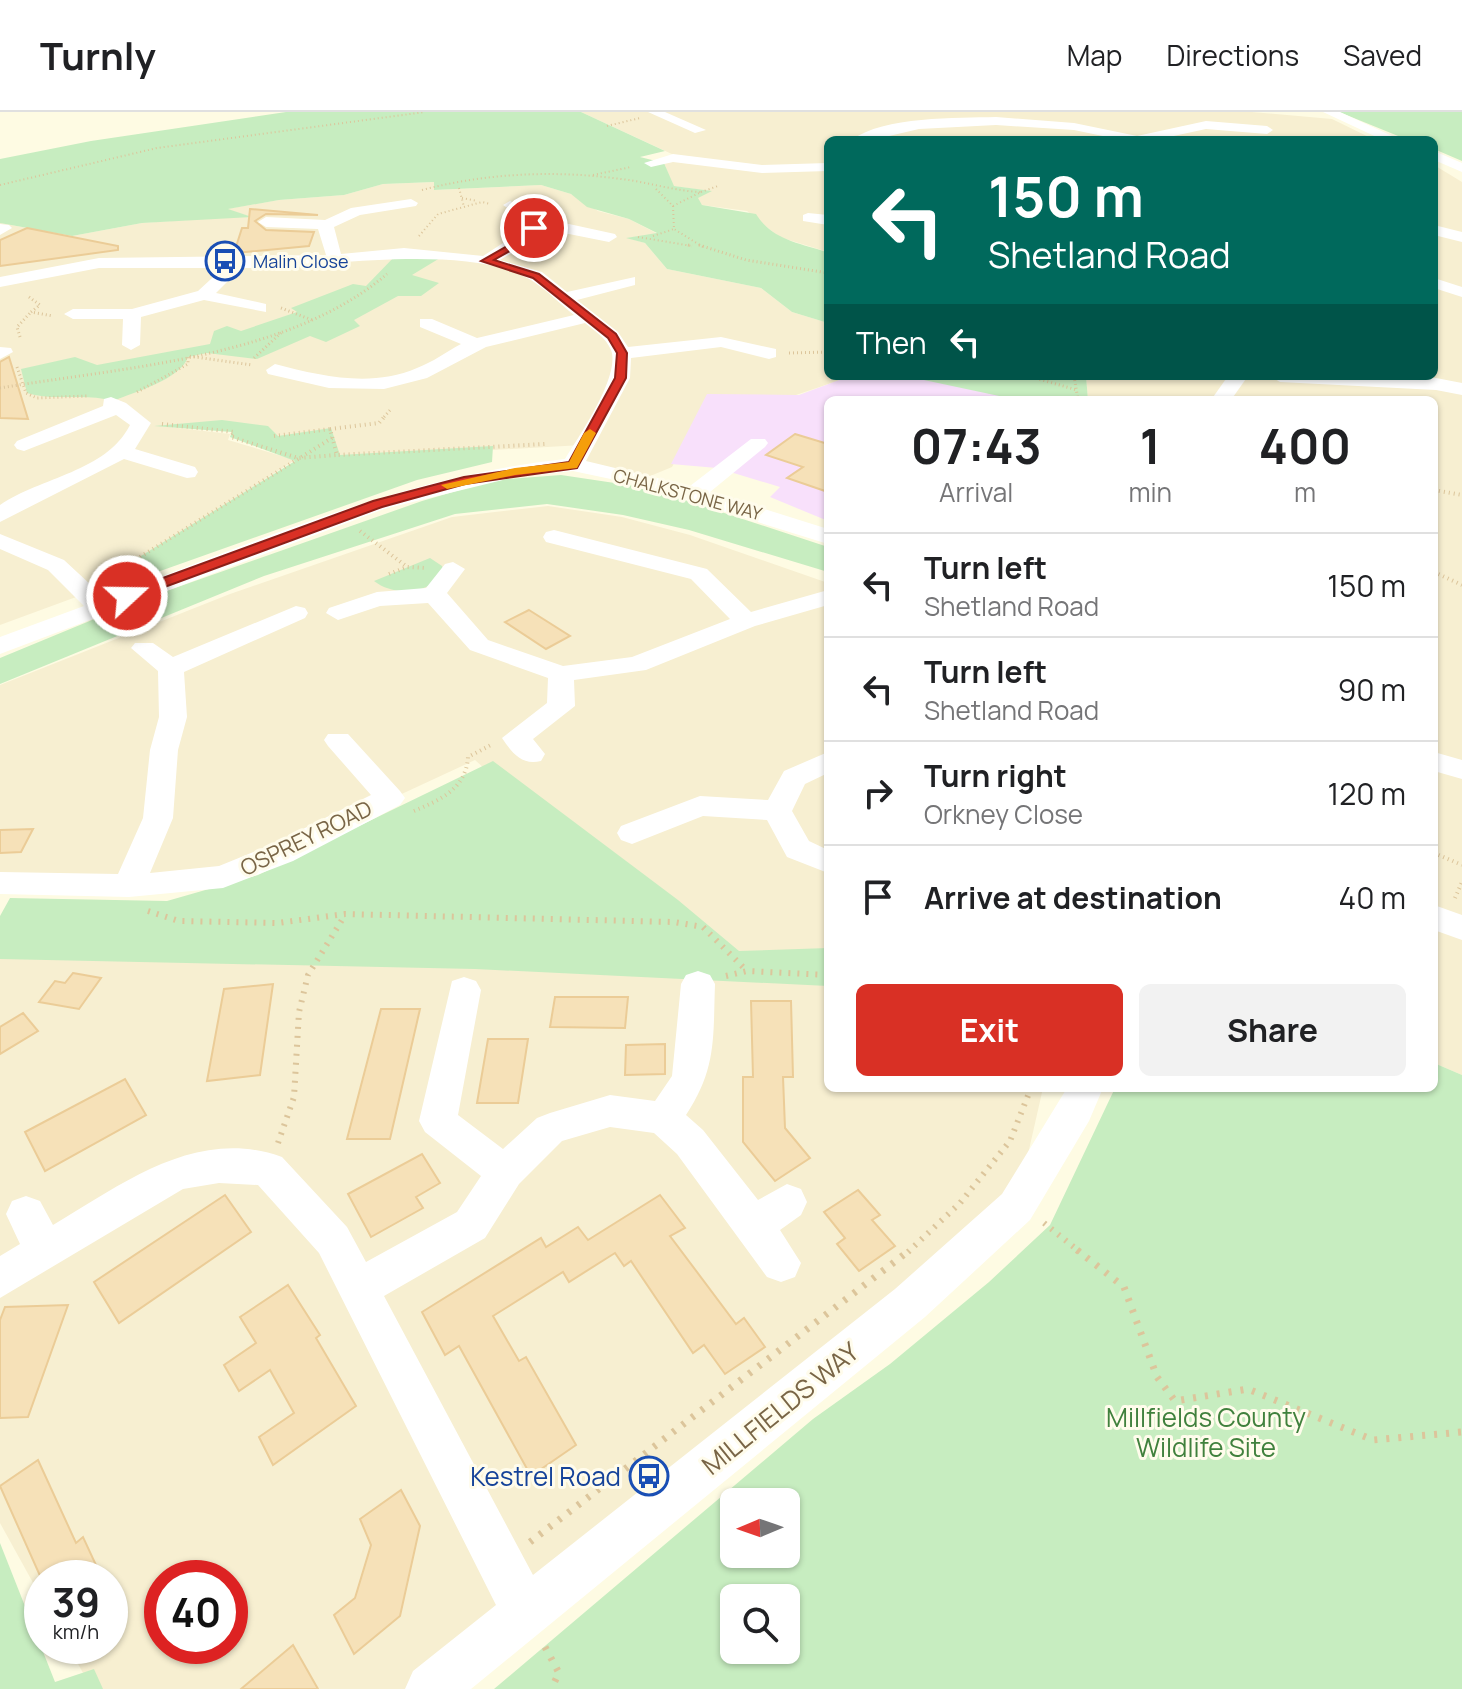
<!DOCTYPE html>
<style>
body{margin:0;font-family:Manrope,sans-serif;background:#f2f2f2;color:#202124;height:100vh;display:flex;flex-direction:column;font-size:30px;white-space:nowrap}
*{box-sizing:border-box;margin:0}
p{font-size:26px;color:#757577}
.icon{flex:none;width:44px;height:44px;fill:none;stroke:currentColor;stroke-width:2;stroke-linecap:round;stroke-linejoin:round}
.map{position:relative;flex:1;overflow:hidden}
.side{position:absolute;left:824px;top:284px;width:614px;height:696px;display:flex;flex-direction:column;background:#fff;border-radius:12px;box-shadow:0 2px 6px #0004}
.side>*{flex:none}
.hud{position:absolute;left:824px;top:24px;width:614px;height:244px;border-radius:12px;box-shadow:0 2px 6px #0004;background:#00695c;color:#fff;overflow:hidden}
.needle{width:52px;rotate:268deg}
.tools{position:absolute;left:720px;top:1376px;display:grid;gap:16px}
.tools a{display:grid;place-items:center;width:80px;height:80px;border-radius:12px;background:#fff;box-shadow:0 2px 6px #0004;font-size:40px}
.speed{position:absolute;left:24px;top:1448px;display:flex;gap:16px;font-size:40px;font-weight:700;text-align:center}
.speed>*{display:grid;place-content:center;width:104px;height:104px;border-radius:50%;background:#fff;box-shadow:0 2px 6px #0004;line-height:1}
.speed small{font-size:20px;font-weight:400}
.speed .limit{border:12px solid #d22;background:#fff;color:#111}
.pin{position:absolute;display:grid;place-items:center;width:68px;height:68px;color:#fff;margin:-34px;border:4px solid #fff;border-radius:50%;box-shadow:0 2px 8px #0007}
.me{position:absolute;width:88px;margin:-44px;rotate:69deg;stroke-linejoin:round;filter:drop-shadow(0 0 6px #0008)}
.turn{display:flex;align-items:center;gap:28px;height:168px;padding:0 32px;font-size:36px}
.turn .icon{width:104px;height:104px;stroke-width:2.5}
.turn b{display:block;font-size:56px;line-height:68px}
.then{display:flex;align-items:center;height:76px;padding:0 32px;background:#0003;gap:16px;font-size:30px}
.eta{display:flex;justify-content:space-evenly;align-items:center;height:136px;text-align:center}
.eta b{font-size:48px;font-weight:700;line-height:56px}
.action{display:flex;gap:16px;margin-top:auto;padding:16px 32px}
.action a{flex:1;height:92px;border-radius:12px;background:#d93025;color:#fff;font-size:32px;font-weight:700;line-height:92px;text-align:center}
.action a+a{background:#f2f2f2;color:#202124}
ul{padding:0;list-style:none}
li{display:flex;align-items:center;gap:24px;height:104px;padding:0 32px;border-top:2px solid #e0e0e0}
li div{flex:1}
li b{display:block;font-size:30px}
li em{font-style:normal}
header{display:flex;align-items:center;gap:48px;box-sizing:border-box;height:112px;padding:0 40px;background:#fff;border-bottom:2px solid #e0e0e0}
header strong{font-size:38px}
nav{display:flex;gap:44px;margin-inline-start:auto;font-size:28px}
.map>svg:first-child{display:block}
.residential{fill:#f7efd1;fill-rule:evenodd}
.education{fill:#f8e0fb}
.green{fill:#c7edc0;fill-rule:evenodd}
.building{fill:#f6e1b8;stroke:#ebcc97;stroke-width:2}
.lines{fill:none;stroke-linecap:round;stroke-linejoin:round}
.path-far4{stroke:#dcc59b;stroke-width:2;stroke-dasharray:1 3;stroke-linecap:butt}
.path-far3{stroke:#dcc59b;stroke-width:3;stroke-dasharray:1 3;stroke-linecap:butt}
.path-far2{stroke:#dcc59b;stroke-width:4;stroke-dasharray:1 4;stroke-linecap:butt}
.path-far1{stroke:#dcc59b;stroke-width:6;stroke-dasharray:2 7;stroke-linecap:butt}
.path{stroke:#dcc59b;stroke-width:7;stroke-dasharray:3 9;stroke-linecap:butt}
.minor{fill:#fff;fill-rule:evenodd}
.route{fill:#d93025;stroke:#8d1f18;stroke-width:2}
.slow{fill:#f59e0b}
.labels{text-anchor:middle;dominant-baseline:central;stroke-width:6;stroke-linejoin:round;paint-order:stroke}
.far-transit-label{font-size:18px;fill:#164399;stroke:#fffcec;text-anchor:start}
.far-street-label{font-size:18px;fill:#796546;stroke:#fffcec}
.street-label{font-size:22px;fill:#796546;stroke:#fffcec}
.near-street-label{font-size:26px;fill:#796546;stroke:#fffcec}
.near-park-label{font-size:26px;fill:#40813d;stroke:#fffcec}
.near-transit-label{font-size:26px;fill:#164399;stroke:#fffcec;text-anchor:end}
</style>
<header>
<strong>Turnly</strong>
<nav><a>Map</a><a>Directions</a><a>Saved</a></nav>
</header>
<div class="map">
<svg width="1462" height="1577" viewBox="0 0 1462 1577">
<rect width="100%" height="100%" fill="#fefbe3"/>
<g class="residential">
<polygon points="581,0 1252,0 1332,7 1375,28 828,28 828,140 779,125 747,99 702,93 697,86 710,79 673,74 664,51 681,49 674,43"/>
<polygon points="1434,53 1462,70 1462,963 1434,951 1434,288 1088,288 1086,264 1434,264"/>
<polygon points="435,70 435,78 541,73 571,82 598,99 629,107 658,122 628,126 645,131 667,157 761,176 792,200 828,211 828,264 852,264 790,285 708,287 672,355 643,367 573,353 582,333 336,347 274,328 267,317 161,314 230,322 228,328 295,348 87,481 0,513 0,111 72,124 142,111 248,104 226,97 279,88 344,83 383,72"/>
<path d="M548 394 622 405 690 423 828 471V976H1043L1016 1095 421 1577H92L68 1534H110V1466H42V1487L0 1411V841L527 695 475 648 223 765 0 771V573L230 482 452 405ZM162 1466H230V1534H162Z"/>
</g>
<polygon class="education" points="850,264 931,264 1021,288 828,288 828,409 770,385 780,375 717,356 671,352 707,282 799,283"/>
<g class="green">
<path d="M286 0H581L665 39 640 45 664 51 674 74 712 79 698 86 702 93 756 102C772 128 800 131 827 140L828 211 792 200 761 176 667 157 645 131 626 126 657 121 629 107 587 95 571 82 541 73 434 78V70L383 72 344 83 279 88 228 97 252 105 142 111 72 124 0 111V47L91 29Z"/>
<polygon points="1339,0 1462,0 1462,49 1434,37 1434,28 1408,28"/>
<path d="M396 143 440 146 412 163 439 171 421 184H398L354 208 360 214 326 230 310 224 257 247 207 241 188 245C180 268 134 280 113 289 84 280 54 290 27 281L21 257 75 245 97 253 210 232 214 219 227 214 241 219 297 200 291 196 353 172 366 174Z"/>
<polygon points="905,264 1086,264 1088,288 1018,288"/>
<polygon points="222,308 268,314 278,324 331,316 340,343 493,334 492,350 417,368 118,474 106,471 115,460 295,349 230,325 232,320 154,314"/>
<polygon points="561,363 648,376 828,435 828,460 689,418 623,403 547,392 455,402 264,464 0,572 0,546 138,489 422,389 494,368"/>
<path d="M430 446 442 454 444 460C431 482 394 485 374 469Z"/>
<polygon points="493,649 678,788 739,839 828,836 828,874 475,857 0,847 0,804 10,786 167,789 258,763"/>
<path d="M1434 951 1462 963V1577H494L813 1307 890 1252 989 1170 1050 1113 1115 976H1434ZM734 1390H786V1442H734ZM734 1486H786V1538H734Z"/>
<polygon points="0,1431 55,1570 94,1557 103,1577 0,1577"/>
</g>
<g class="building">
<polygon points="250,97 318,103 266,102 255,109 266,118 314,120 309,134 234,141 242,116 248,116"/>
<polygon points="27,116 118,134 118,138 0,154 0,128"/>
<polygon points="9,245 28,307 0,306 0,250"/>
<polygon points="795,322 828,332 828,380 787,366 803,355 766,343"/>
<polygon points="529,498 570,524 546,537 505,510"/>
<polygon points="33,717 21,740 0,741 0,718"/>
<polygon points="73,861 101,866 79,897 39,890 55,869 65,871"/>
<polygon points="273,872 260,963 207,969 224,877"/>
<polygon points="555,885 628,885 625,916 550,915"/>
<polygon points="751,889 791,889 793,965 783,965 785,1016 810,1046 775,1069 743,1030 743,965 753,965"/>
<polygon points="381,897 420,897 390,1027 347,1027"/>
<polygon points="23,901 38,919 0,942 0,915"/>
<polygon points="488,927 528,927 518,991 477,991"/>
<polygon points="665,932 665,962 625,963 626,933"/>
<polygon points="125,967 146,1003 45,1059 25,1020"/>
<polygon points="422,1042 440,1071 416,1085 423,1096 371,1125 348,1082"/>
<polygon points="858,1078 880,1103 872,1108 895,1134 859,1159 837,1132 845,1126 824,1100"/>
<polygon points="225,1083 251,1120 119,1211 94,1170"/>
<polygon points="660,1083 685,1116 670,1124 736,1212 744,1206 765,1235 725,1262 704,1233 693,1241 631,1149 624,1154 615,1141 569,1170 563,1160 493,1204 519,1249 526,1245 576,1333 531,1364 459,1234 445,1243 422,1200 541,1126 546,1135 578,1115 588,1128"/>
<polygon points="288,1173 320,1223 316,1226 356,1294 273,1353 259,1325 294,1301 270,1258 239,1279 224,1253 256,1231 240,1205"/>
<polygon points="68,1193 28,1305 0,1306 0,1208 5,1195"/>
<polygon points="38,1348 76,1431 83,1425 102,1466 41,1466 0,1374"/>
<polygon points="401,1378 420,1414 400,1504 354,1542 334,1503 355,1486 371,1433 360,1407"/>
<polygon points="293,1533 318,1577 241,1577"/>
</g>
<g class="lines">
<g class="path-far4">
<polyline points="607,14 640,6"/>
<polyline points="593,63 631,55"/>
<polyline points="0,73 157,36 425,0"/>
<polyline points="459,76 464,95"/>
<polyline points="656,77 673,94 674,117 703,135"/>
<path d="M422 78C487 61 554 58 621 67 648 70 674 79 701 80L673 94"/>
<polyline points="701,80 718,74"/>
<polyline points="462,86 477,89"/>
<polyline points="419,124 438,102 482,90 490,92"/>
<polyline points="653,124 674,117"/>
<polyline points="638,125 692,134"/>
</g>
<g class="path-far3">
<polyline points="688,133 692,134"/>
<polyline points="699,133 746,148 828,161"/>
<polyline points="29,185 40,193 31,200 53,204"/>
<polyline points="281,196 312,208"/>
<polyline points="20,225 17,215 31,200"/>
<polyline points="789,241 828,240"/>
<polyline points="254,246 282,220"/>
<polyline points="17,255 26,281 37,286 87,284"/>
<polyline points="1028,264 1077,278"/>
<polyline points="1074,264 1078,288"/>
<path d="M0 276C125 255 288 246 387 162"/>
<polyline points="137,280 188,252 188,244 252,253"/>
<polyline points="384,305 391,297"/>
</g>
<g class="path-far2">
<polyline points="162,312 234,320 231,325 298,346 337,343"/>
<polyline points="330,317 379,311 386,303"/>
<polyline points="274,324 330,317 337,343 545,332"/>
<polyline points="1434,378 1462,383"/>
<polyline points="360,419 406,454"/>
<polyline points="1434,460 1462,473"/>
<polyline points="389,462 407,455 426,456"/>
<polyline points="106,466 332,326"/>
<path d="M414 699C440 688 466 677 468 645L491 633"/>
<polyline points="1434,741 1462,753"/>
<polyline points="1455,786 1462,770"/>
</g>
<g class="path-far1">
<polyline points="148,799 179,809 278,811 345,802 674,810 703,815 747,859"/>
<polyline points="726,864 747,859 828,863"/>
<polyline points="278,1031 294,985 299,900 308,863 345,803"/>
<polyline points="1044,1111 1080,1140"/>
<polyline points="908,1140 960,1091 1010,1029 1031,976"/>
</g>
<g class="path">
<polyline points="1077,1138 1124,1175 1157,1265 1175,1289 1248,1277 1373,1328 1462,1320"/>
<polyline points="530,1430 910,1138"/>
<polyline points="545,1535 559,1561 551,1577"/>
</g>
<g class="minor">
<polygon points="648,0 665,0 706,18 695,21"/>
<polygon points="1323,0 1340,0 1401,28 1383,28"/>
<path d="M996 5 1074 11 1137 24 1206 9 1267 14 1273 18 1267 22 1206 17 1155 28H1122L1074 18 996 13 919 17 872 28H852C883 4 958 6 996 5Z"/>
<polygon points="1434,39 1462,51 1462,60 1434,48"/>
<polygon points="673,42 762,53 828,51 828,59 762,61 673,50 651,55 644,51"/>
<path d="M411 87 418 91 416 94 360 103 334 115 341 142 404 136 483 144 526 116 519 104 503 93 510 89 530 98 539 112H569L615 122 617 125 609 130 569 122 538 121 532 129 500 148 542 160 567 180 635 165V173L577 188 618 220 628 235 721 225 776 237V245L769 247 721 235 631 246 630 266 586 349 690 374 751 327H765L768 331 765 335 710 380 828 417V432L639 373 573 359 515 365 384 397 0 542V525L84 494 48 458 0 437V422L64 448 105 486C255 430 404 364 565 347 579 324 621 263 611 238 606 226 595 219 585 211L486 235 427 266 384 277 329 276 268 262 266 258 275 252C321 264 371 276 417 256 433 250 446 240 461 232L420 215V207H432L477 226 574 203C560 192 547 178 531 168 465 129 318 156 241 156L216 181 266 192V200L204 188 141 205 140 233 131 238 122 233 123 207H73L64 202 73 197H132L198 179 223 156H99L0 175V165L99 146 326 143 318 117 266 115 258 110 266 105 325 108 351 96Z"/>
<polygon points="808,101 828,103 828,113 803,109 803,103"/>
<polygon points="0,112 9,113 12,116 0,123"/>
<polygon points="1434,113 1462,120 1462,130 1434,123"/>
<polygon points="1434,166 1462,175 1462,185 1434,176"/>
<polygon points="0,235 11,236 13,240 0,247"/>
<polygon points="1228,264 1248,264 1231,288 1211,288"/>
<polygon points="1270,264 1436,266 1462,271 1462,283 1436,278 1280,270"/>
<path d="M111 285 126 291 151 311 135 337 195 355 198 360 195 365 187 366 124 347 0 410V393C41 365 106 360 130 313L116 303 24 339 17 337 14 333 17 329 103 294 104 287Z"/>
<path d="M554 418 707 457 751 500 828 478V493L755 514 646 558 574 568 575 594 533 627 545 642 541 649C522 654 512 641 502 626L547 591 548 566 470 538 428 491 380 494 338 508 326 501 329 496 377 480 426 476 445 452 453 450 465 457 447 481 488 528 563 554 632 545 730 507 691 467 546 430 543 425 546 420Z"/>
<polygon points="296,494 305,496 308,501 305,506 184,560 187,605 178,638 173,706 150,761 219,754 271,733 371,683 328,634 324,628 328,622 348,622 400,679 405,686 400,693 293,749 223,776 129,785 0,782 0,760 118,762 143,706 150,638 159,605 158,559 131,536 135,531 153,531 173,545"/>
<polygon points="828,640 828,661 805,672 792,699 809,729 828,738 828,761 787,745 767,708 703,704 632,732 621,728 617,721 621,714 700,684 768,688 784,659"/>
<polygon points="1434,640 1462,648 1462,667 1434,659"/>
<polygon points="1434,793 1462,803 1462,828 1434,818"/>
<path d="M698 859 710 863 715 872C713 926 717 956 686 1003L703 1018 758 1088 787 1072 801 1077 807 1090 801 1103 780 1118 801 1151 795 1165 781 1170 767 1165 677 1042 654 1021 610 1015 562 1029 519 1072 485 1126 384 1184 533 1463 895 1177 1002 1082 1067 976H1103L1089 1009 1030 1108 925 1205 471 1577H405L413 1559 496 1493 319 1141 258 1073 219 1071 183 1077 0 1186V1144L20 1132 6 1102 12 1089 26 1084 40 1089 53 1113C122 1072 197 1014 282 1045L347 1115 366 1150 457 1100 481 1064 425 1020 419 1009 452 869 464 865 476 869 481 878 458 1003 503 1037 537 1006 550 1001 610 983 655 989 672 964 681 872 686 863Z"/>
</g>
</g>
<polygon class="route" points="531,114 538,116 529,128 494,148 539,162 616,222 627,241 626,266 577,356 465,372 382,395 132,487 122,487 122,481 373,389 464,365 569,350 615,266 617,241 608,226 533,166 481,149 523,125"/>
<polygon class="slow" points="590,317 596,321 577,356 515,363 447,377 441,373 515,356 569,350 584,321"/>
<defs>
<g id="bus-ring" transform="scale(2)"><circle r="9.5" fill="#fffcec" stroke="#1a4fb4" stroke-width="1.5"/><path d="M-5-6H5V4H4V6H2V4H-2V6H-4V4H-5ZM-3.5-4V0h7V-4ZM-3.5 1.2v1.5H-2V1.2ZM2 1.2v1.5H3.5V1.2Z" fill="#1a4fb4"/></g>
</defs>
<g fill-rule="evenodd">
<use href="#bus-ring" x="225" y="149"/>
<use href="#bus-ring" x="649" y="1364"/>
</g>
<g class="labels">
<g class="far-transit-label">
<text x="253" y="149">Malin Close</text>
</g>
<g class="far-street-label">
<text transform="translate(688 382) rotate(15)">CHALKSTONE WAY</text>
</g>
<g class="street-label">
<text transform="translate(306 726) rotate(-26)">OSPREY ROAD</text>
</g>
<g class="near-street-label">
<text transform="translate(780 1296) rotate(-39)">MILLFIELDS WAY</text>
</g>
<g class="near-park-label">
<text x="1206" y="1305">Millfields County<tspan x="1206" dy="30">Wildlife Site</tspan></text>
</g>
<g class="near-transit-label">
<text x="621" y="1364">Kestrel Road</text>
</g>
</g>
</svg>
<div class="tools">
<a><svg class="needle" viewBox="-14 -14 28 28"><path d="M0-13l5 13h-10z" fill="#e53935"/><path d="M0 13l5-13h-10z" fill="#757577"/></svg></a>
<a><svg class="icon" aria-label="search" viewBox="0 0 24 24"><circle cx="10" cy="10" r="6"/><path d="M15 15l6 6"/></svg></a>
</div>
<div class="speed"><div>39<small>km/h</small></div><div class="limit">40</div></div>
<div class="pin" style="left:534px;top:116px;background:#d93025"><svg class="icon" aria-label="arrive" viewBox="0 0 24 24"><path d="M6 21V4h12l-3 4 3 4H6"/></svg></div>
<svg class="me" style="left:127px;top:484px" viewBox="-20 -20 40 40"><circle r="17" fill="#d93025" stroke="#fff" stroke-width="3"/><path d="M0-11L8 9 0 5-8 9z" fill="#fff"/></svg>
<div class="hud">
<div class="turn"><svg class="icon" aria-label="left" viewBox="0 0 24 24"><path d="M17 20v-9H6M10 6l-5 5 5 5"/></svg><div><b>150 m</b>Shetland Road</div></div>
<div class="then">Then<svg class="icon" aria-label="left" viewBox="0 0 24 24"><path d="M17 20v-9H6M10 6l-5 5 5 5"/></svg></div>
</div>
<section class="side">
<div class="eta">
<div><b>07:43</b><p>Arrival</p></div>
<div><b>1</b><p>min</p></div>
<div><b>400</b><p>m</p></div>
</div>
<ul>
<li><svg class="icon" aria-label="left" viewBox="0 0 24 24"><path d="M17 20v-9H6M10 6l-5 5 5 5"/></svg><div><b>Turn left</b><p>Shetland Road</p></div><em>150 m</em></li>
<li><svg class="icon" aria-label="left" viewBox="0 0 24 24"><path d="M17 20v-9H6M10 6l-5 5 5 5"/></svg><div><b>Turn left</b><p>Shetland Road</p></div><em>90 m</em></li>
<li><svg class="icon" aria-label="right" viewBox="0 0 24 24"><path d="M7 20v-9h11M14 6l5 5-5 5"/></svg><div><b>Turn right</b><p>Orkney Close</p></div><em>120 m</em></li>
<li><svg class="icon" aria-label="arrive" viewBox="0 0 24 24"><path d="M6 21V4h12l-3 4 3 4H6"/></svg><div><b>Arrive at destination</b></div><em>40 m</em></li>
</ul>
<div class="action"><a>Exit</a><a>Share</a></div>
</section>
</div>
